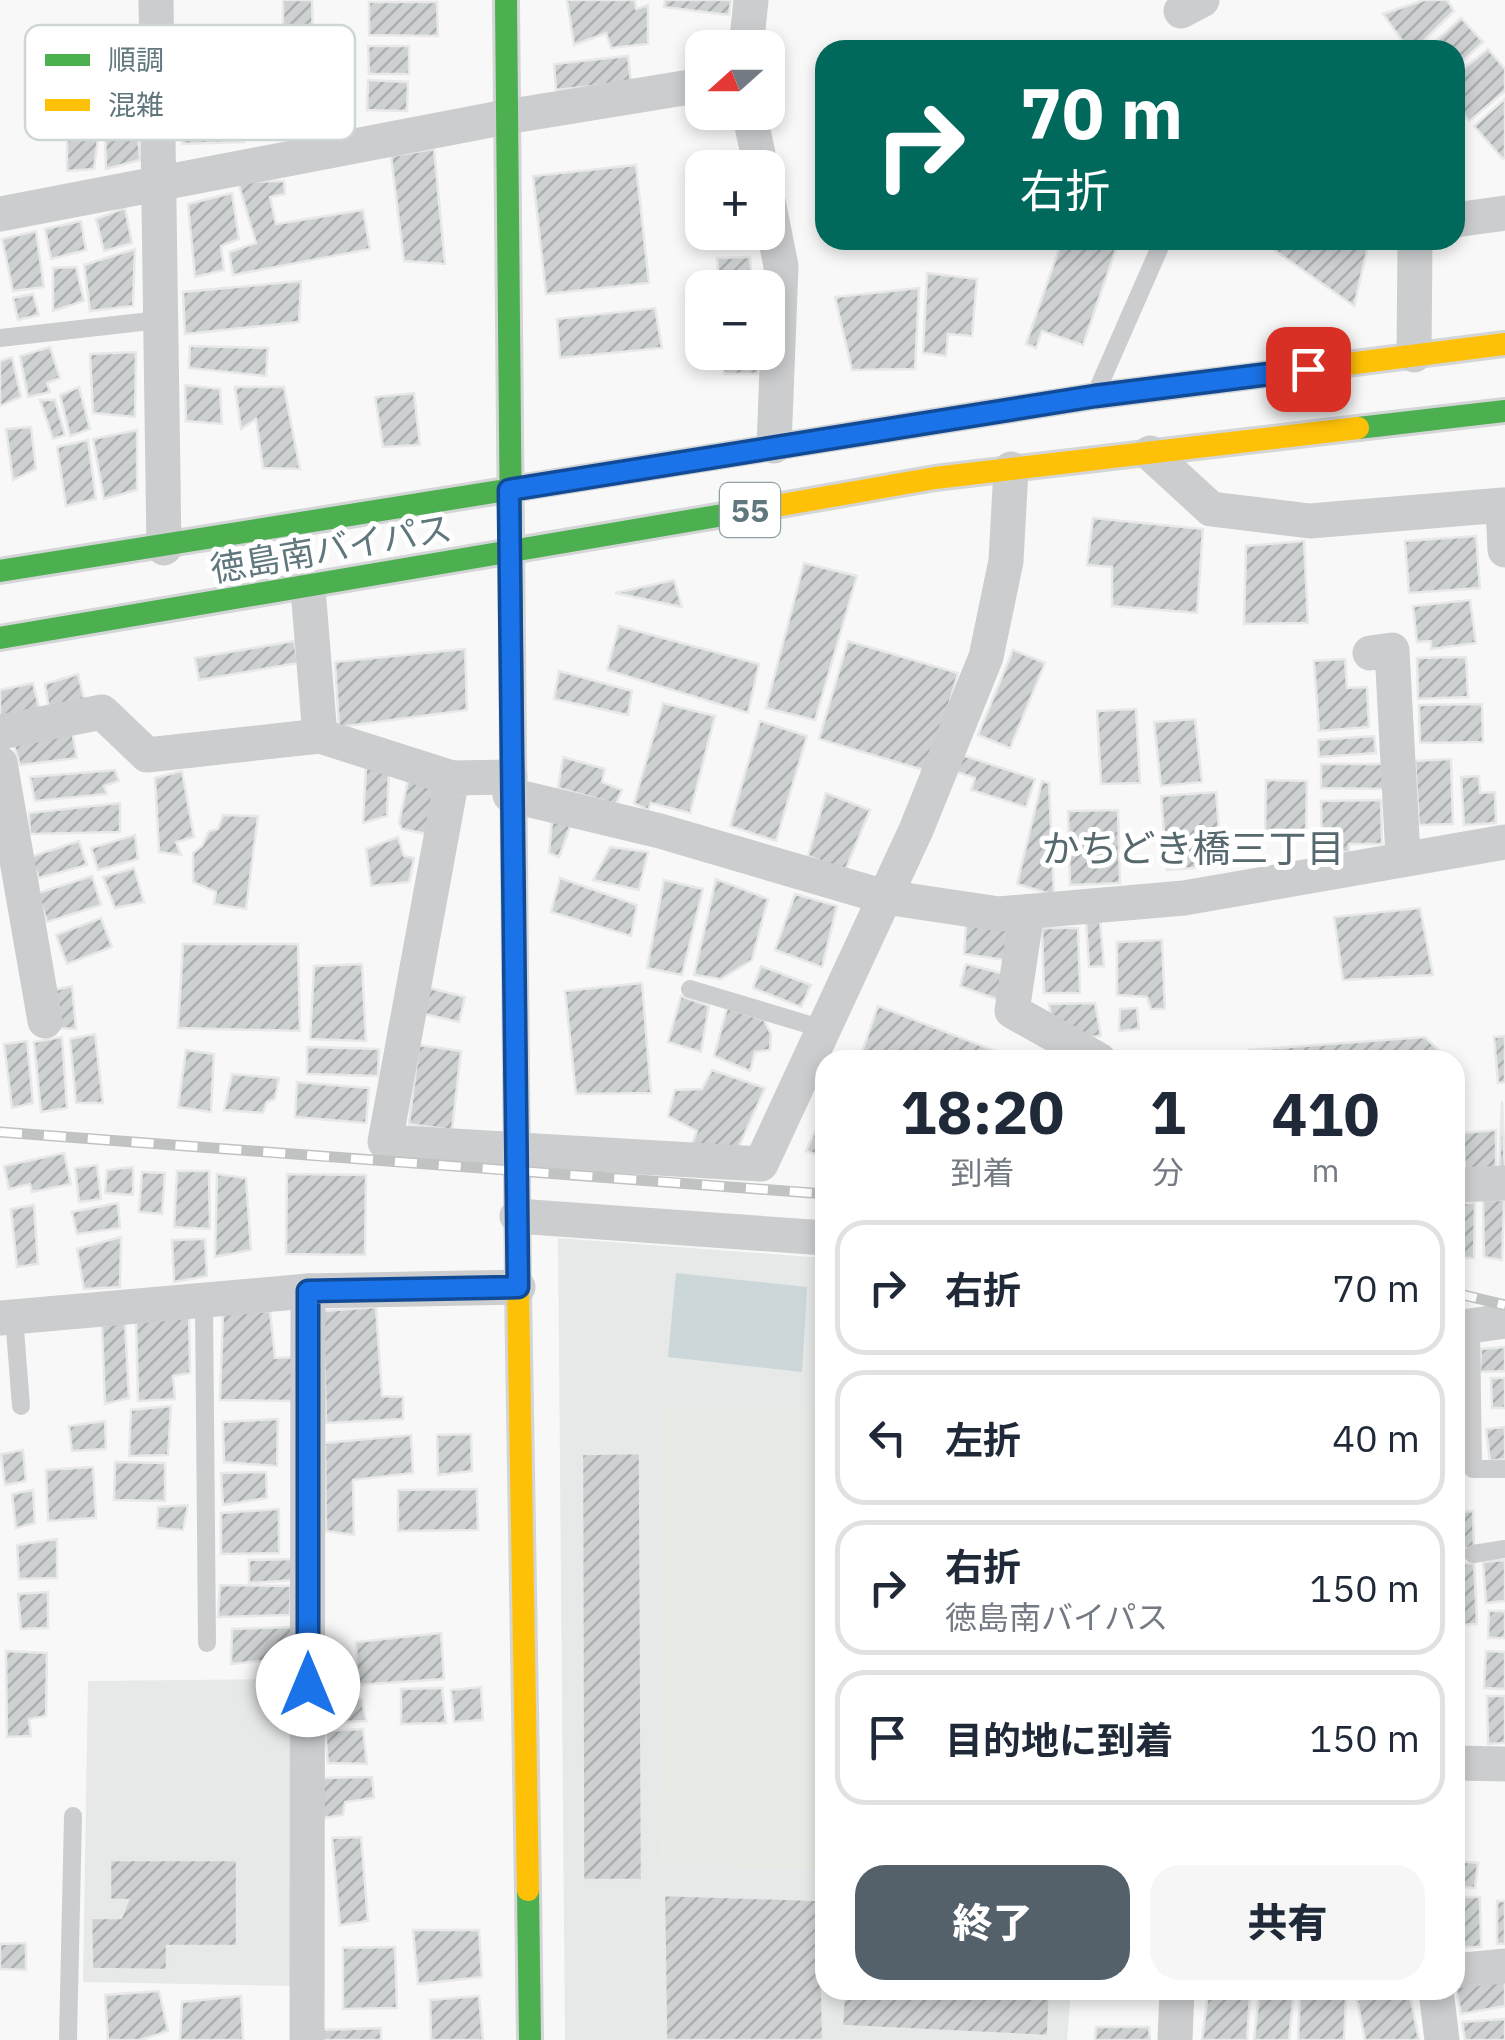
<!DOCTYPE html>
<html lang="ja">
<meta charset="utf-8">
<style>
body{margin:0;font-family:"IBM Plex Sans","Noto Sans JP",sans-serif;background:#f6f6f7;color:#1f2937;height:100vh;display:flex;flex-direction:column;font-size:38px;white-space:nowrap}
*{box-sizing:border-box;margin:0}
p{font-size:32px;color:#747a83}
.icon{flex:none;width:55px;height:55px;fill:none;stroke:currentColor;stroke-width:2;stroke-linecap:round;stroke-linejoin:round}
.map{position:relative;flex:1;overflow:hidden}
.details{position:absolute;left:815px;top:1050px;width:650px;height:950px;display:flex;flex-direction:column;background:#fff;border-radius:30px;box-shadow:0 5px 15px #0003}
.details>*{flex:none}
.hud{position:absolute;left:815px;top:40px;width:650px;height:210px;border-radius:30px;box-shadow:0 5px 15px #0003;background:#00695c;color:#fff;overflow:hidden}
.needle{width:65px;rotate:249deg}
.controls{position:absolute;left:685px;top:30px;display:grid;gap:20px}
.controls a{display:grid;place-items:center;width:100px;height:100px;border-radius:20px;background:#fff;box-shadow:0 5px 15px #0003;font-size:50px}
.pin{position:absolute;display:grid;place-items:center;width:85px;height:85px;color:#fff;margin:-42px;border-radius:20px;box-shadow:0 5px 15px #0006}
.me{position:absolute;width:110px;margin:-55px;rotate:0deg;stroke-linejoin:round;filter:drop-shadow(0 0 8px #0008)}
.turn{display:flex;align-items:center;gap:35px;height:210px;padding:0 40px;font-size:45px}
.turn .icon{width:130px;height:130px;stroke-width:2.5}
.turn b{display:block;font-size:70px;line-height:85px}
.eta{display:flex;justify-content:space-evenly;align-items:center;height:170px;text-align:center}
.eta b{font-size:60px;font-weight:800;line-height:70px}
.cta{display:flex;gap:20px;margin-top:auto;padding:20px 40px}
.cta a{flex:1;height:115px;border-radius:30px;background:#54606a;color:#fff;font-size:40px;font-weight:800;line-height:115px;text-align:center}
.cta a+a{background:#f6f6f7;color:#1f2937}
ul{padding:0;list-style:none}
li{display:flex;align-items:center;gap:30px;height:135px;margin:0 20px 15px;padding:0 20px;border:5px solid #e0e1e3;border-radius:30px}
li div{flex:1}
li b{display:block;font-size:38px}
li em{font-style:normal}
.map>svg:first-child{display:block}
.built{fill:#e6e9e8}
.green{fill:#e8eae5}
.water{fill:#cbd7d8}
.building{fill:url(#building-hatch);stroke:#e8e8e8;stroke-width:2.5}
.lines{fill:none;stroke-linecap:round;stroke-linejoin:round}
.fast-casing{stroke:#d4d5d6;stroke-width:28}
.slow-casing{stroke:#d4d5d6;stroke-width:28}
.lane{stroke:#cbcdce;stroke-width:18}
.street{stroke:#cbcdce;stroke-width:35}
.fast{stroke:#4caf50;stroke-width:22}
.slow{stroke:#ffc107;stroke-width:22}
.rail-casing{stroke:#c1c3c3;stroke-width:11}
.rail{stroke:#fff;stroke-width:8;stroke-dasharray:22;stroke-linecap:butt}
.route-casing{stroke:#114b97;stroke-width:25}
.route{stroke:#1a73e8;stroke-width:18}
.labels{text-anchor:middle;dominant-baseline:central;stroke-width:10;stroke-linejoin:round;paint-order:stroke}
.shield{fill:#fff;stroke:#8fa0a4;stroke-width:2.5}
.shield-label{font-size:32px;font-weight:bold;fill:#5f777d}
.street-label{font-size:35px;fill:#5f777d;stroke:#fff}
.neighbourhood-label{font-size:38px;fill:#56696e;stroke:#fff}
.key{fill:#fff;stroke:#cfd6d8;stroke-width:2.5}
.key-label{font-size:28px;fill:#5f777d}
</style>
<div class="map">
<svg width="1505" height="2040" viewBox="0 0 1505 2040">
<defs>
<pattern id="building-hatch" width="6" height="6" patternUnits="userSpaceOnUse" patternTransform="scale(2.5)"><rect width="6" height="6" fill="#ced1d2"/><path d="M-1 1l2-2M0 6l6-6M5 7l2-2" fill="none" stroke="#aaaeb0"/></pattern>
</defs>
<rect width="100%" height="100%" fill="#f8f8f8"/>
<g class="built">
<polygon points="558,1238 825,1258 825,1990 1071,1990 1067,2040 565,2040"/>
<polygon points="289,1679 295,1986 83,1982 88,1681"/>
</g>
<polygon class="green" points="666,1406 825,1410 825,1870 660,1863"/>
<polygon class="water" points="676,1273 807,1287 802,1372 668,1357"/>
<g class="building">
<polygon points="283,0 312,0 313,43 283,43"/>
<polygon points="567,0 635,0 636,9 648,5 648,44 611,48 606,33 574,45"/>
<polygon points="665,0 731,0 729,15 664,7"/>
<polygon points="1424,0 1447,0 1454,11 1414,50 1409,50 1383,14"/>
<polygon points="369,2 437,2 438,36 369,35"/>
<polygon points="1461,18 1483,42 1455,68 1455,50 1426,50"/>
<polygon points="368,46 409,46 409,74 369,74"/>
<polygon points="1488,49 1505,69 1505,91 1469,121 1455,104 1455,76"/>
<polygon points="628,56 631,82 556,90 554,64"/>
<polygon points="368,80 408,82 407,111 367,110"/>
<polygon points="1505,99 1505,157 1503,159 1474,126"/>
<polygon points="244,112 244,142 182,144 181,113"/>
<polygon points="105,130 138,131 140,160 106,169"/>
<polygon points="99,131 94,169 67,171 67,133"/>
<polygon points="434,149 445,264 404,261 391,156"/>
<polygon points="636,165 649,283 546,294 533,176"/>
<polygon points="284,181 285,194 270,197 276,224 363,210 370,249 233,275 229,252 256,243 238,182"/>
<polygon points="232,193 239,239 221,246 224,270 195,277 188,204"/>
<polygon points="125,208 132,243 104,251 96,219"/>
<polygon points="81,221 86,250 51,259 45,229"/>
<polygon points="36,231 44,287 13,291 2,239"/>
<polygon points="1062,240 1118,243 1083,345 1042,331 1036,348 1026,344"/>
<polygon points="1260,240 1369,242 1354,306"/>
<polygon points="135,249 133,306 90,311 84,265"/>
<polygon points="750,257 752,288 719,288 717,258"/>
<polygon points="76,267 84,301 53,311 53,268"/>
<polygon points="927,273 977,279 972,336 948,334 946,356 923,353"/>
<polygon points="301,281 299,322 185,334 183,292"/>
<polygon points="919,288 915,369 852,370 835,297"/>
<polygon points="33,294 39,315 18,320 13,298"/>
<polygon points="655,308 662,348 560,358 557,319"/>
<polygon points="190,346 268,348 266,376 189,368"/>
<polygon points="50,347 60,378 47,383 50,392 28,397 20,356"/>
<polygon points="136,352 135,417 93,413 90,354"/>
<polygon points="722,352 757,352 759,374 724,374"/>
<polygon points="12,357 21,397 0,406 0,361"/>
<polygon points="185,385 220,389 222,424 186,421"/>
<polygon points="79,387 90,429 70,436 60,395"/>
<polygon points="235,387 284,387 300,469 263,468 256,419 241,429"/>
<polygon points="414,393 420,445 383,447 375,397"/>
<polygon points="40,400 55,400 65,435 53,439"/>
<polygon points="31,427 36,469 13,480 6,429"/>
<polygon points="137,430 137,490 104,499 93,439"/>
<polygon points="88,440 96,499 66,506 57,447"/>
<polygon points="1093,518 1203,529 1197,613 1112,606 1112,567 1087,565"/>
<polygon points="1476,536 1480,588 1409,593 1405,541"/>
<polygon points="1304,541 1308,623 1244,624 1246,546"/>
<polygon points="804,563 857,576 815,720 766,708"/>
<polygon points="674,580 682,607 615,593"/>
<polygon points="1470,600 1476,643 1431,649 1431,641 1417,642 1413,606"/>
<polygon points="619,626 759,664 748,713 607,670"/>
<polygon points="294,641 298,663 199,680 195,658"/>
<polygon points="848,641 958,673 930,772 819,739"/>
<polygon points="465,649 467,710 339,727 335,662"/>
<polygon points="1013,650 1045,663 1010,748 978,735"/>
<polygon points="1466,657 1468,697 1418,699 1417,658"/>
<polygon points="1345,659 1347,688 1367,687 1369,727 1319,731 1314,661"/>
<polygon points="559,671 632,691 628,715 554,699"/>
<polygon points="78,674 85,703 49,710 45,684"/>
<polygon points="33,683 40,711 0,720 0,690"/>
<polygon points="663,703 715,716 690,813 651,803 648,810 634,803"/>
<polygon points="1482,704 1483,742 1420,743 1419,705"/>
<polygon points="1136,709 1140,783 1101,784 1097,711"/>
<polygon points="1195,719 1202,782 1161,786 1154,722"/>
<polygon points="760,721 807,736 776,841 730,826"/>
<polygon points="72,731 77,758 20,765 13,742"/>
<polygon points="1374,736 1376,753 1319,757 1318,740"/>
<polygon points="962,755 1035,779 1026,807 971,790 975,778 957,772"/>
<polygon points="563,757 605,769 602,782 622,790 616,804 558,788"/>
<polygon points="1451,759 1453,824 1419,825 1415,761"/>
<polygon points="1321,764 1385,764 1385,789 1321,788"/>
<polygon points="366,767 389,769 387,816 363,823"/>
<polygon points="115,770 119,781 104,786 107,794 35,801 30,777"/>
<polygon points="182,771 194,837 176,842 181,855 159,852 155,778"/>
<polygon points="1479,776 1480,793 1495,792 1496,823 1464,825 1461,777"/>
<polygon points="408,780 437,785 427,834 402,829 399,823"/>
<polygon points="1266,780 1307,781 1306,834 1265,833"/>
<polygon points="1042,781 1049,783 1054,895 1017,884"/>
<polygon points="1216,792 1222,866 1167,870 1161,796"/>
<polygon points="826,793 870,810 845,871 808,856"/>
<polygon points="1381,800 1382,844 1349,844 1349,852 1322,853 1321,801"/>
<polygon points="120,803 120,832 30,834 29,813"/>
<polygon points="1118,810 1120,883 1070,885 1068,811"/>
<polygon points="553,811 571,824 559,857 549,853"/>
<polygon points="223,815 258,816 246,909 214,904 216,892 193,882 193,853 202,846 209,831 218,829"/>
<polygon points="135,835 138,859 98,870 91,848"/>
<polygon points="398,837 404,856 414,858 409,882 371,886 366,849"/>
<polygon points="79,841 87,865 39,878 30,857"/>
<polygon points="610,847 648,852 639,890 593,880"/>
<polygon points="134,868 144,902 115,908 103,877"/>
<polygon points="92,876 101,905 47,922 38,893"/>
<polygon points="560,878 637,905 631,936 551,912"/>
<polygon points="716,879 768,899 752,960 721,979 694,975"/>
<polygon points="664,880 703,889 682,975 647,968"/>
<polygon points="795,894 837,906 822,967 775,950"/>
<polygon points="1420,908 1433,975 1343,980 1334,917"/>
<polygon points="101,918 112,947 67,964 56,935"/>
<polygon points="1086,921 1100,921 1104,966 1089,967"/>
<polygon points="966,925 1014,929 1012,961 964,954"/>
<polygon points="1042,928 1078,928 1080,993 1044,993"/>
<polygon points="1162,940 1165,1009 1151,1009 1147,997 1117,995 1117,942"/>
<polygon points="183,944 298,944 300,1031 178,1028"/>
<polygon points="362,964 366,1041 310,1039 314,966"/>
<polygon points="966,964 1012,976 1005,1002 960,986"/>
<polygon points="761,966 811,985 801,1007 753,988"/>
<polygon points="642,983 651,1093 576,1094 565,991"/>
<polygon points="72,986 76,1029 57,1028 50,991"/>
<polygon points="426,987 465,997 459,1022 420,1013"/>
<polygon points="681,996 709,1006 701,1052 668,1042"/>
<polygon points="1095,1003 1101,1036 1081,1038 1052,1025 1049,1004"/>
<polygon points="878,1006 1019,1060 880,1060 862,1052"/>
<polygon points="727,1008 764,1020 771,1034 770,1050 755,1052 750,1071 714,1056"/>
<polygon points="1137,1008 1139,1029 1119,1031 1120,1009"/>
<polygon points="95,1034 103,1103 76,1103 70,1039"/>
<polygon points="1505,1036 1505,1082 1498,1083 1494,1037"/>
<polygon points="62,1037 67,1108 41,1112 34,1042"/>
<polygon points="1425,1037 1449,1060 1243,1060 1249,1050"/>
<polygon points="27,1041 33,1103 12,1108 4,1044"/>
<polygon points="419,1045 461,1051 452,1130 409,1124"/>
<polygon points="307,1047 379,1049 378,1076 307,1074"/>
<polygon points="186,1050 214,1054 211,1112 178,1107"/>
<polygon points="712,1070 765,1088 739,1146 691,1147 697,1131 668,1116 675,1090 702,1089"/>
<polygon points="232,1074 279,1078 275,1099 267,1102 263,1113 224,1110"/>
<polygon points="297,1082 369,1088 366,1123 295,1117"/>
<polygon points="1502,1101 1505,1169 1499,1170"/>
<polygon points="825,1110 825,1158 806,1151"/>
<polygon points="1496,1130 1496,1170 1465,1172 1463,1133"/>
<polygon points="64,1153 71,1184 32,1192 30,1184 9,1189 4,1166"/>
<polygon points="97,1165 101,1199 79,1202 75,1168"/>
<polygon points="133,1167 133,1195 105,1193 107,1170"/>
<polygon points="177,1171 209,1171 210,1229 174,1227"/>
<polygon points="142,1172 165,1173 162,1214 139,1212"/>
<polygon points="217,1174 246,1178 251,1250 215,1257"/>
<polygon points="287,1174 366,1175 365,1255 286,1254"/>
<polygon points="1483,1200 1504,1200 1502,1260 1484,1257"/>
<polygon points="1475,1202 1474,1258 1455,1258 1456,1204"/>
<polygon points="118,1203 120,1228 77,1234 72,1212"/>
<polygon points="34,1205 38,1264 17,1267 11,1209"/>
<polygon points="121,1237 120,1287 84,1289 77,1249"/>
<polygon points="205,1239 207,1276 174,1282 172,1240"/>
<polygon points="376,1307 382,1396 403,1397 403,1419 326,1423 323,1311"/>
<polygon points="270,1311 275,1358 298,1357 295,1401 220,1400 223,1312"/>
<polygon points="189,1315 190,1373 173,1376 175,1399 138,1401 136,1319"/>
<polygon points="125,1322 129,1398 105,1404 102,1326"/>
<polygon points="1505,1347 1505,1371 1480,1372 1481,1349"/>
<polygon points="1491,1378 1505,1378 1505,1408 1492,1408"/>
<polygon points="171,1406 168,1455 129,1456 131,1410"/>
<polygon points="278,1419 277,1466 224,1462 223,1422"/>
<polygon points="105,1421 106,1449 72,1451 69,1426"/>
<polygon points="1505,1427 1505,1459 1490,1461 1486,1429"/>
<polygon points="471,1434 472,1471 438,1475 437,1435"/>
<polygon points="411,1435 413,1473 353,1480 354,1535 326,1531 325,1443"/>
<polygon points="23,1450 26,1481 5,1485 1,1454"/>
<polygon points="640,1453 642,1880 583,1880 582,1454"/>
<polygon points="115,1462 165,1463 165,1501 114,1500"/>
<polygon points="93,1467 96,1518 48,1521 46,1470"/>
<polygon points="266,1472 267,1498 223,1505 221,1473"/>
<polygon points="477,1489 478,1530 398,1531 398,1490"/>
<polygon points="33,1490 35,1523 16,1528 12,1494"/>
<polygon points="188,1505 183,1530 157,1528 158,1507"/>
<polygon points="279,1509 279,1553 221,1554 221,1513"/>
<polygon points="1473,1511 1474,1547 1455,1550 1455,1512"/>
<polygon points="57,1539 57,1578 19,1579 17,1545"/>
<polygon points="296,1559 295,1580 249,1583 249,1560"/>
<polygon points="1505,1560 1505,1601 1486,1603 1483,1562"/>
<polygon points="1474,1563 1477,1624 1455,1625 1455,1564"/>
<polygon points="220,1585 291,1586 290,1615 218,1617"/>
<polygon points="48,1592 48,1628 21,1629 18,1594"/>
<polygon points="1489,1611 1505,1611 1505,1638 1488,1638"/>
<polygon points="295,1627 294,1658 231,1664 232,1629"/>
<polygon points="441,1633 444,1679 357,1685 356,1642"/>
<polygon points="6,1651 47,1653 46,1716 29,1719 31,1736 7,1737"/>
<polygon points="1486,1651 1505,1652 1505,1689 1484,1688"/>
<polygon points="481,1687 483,1720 454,1722 451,1690"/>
<polygon points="442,1688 446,1723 401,1724 401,1689"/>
<polygon points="323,1695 362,1699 366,1721 322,1723"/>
<polygon points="1487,1696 1505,1696 1505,1743 1488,1744"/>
<polygon points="1455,1697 1461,1697 1464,1734 1455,1734"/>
<polygon points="363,1729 367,1764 328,1763 325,1731"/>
<polygon points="372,1777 374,1798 345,1802 343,1815 323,1818 321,1778"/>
<polygon points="361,1837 368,1921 340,1925 332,1838"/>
<polygon points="110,1860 237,1860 237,1946 167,1946 167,1970 92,1969 91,1918 121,1918 128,1900 110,1900"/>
<polygon points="1455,1861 1478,1863 1475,1888 1455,1887"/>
<polygon points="664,1895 821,1900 823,2040 666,2040"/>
<polygon points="1455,1897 1480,1897 1481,1947 1455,1947"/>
<rect x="1497" y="1901" width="8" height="43"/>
<polygon points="413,1930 479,1930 482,1977 418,1984"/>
<polygon points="26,1943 26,1970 0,1969 0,1944"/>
<polygon points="395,1947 397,2008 343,2009 343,1948"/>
<polygon points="1505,1976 1505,2006 1461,2014 1455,1984"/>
<polygon points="844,1990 1050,1990 1048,2036 842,2026"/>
<polygon points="1409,1990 1419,2040 1365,2040 1357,2000"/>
<polygon points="159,1991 168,2031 140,2040 108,2040 105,1995"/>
<polygon points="1208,1993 1250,1995 1247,2040 1202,2040"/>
<polygon points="1259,1994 1293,1998 1289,2040 1254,2040"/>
<polygon points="1300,1995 1346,1998 1344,2040 1298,2040"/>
<polygon points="241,1996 243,2040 180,2040 182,2002"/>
<polygon points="479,1996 483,2040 431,2040 430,2000"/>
<polygon points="1505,2019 1505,2040 1465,2040 1462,2022"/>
<polygon points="1096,2027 1149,2027 1150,2040 1095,2040"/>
<polygon points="381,2028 381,2040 321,2040 321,2030"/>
</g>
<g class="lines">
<g class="fast-casing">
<g id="fast">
<polyline points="506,0 518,1290"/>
<polyline points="1358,428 1505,411"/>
<polyline points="0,571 713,457"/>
<polyline points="0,638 764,508"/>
<polyline points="528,1890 530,2040"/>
</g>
</g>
<g class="slow-casing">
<g id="slow">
<polyline points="713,457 1095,396 1505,344"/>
<polyline points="764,508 935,478 1358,428"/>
<polyline points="518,1290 528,1890"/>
</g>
</g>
<g class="lane">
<polyline points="0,338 159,320"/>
<polyline points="1099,386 1163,240"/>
<polyline points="690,989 823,1029"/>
<polyline points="204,1302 207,1643"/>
<polyline points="14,1317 21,1406"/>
<polyline points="1471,1326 1473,1469 1505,1469"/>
<polyline points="1473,1554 1505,1549"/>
<polyline points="68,2040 73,1816"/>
</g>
<g class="street">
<polyline points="156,0 164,548"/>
<polyline points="1181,11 1202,0"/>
<polyline points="746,48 751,0"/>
<polyline points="749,112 761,168"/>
<polyline points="768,201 781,266 774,446"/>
<polyline points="0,214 506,117 702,85"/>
<polyline points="1455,220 1505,213"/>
<polyline points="1414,355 1415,240"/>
<polyline points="1150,453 1211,509 1310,521 1503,505 1505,550"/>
<polyline points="308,589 320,736"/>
<polyline points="1370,653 1392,650 1403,857"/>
<polyline points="0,732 102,712 147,755 320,736 452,778"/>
<polyline points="0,763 45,1021"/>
<polyline points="510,777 452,778 385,1142 761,1164 916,830 986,657 1006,561 1011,469"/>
<polyline points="510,795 660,831 885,897 999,914 1184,898 1505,842"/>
<polyline points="1027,912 1012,1011 1099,1060"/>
<polyline points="1455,1185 1505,1183"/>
<polyline points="517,1216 825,1238"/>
<polyline points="0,1318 308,1291 518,1287"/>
<polyline points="1455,1328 1505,1321"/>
<polyline points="1455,1763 1505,1764"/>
<polyline points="1455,1971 1505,1966"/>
<polyline points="1436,1990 1442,2040"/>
<polyline points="307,2040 308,1291"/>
<polyline points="1175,2040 1177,1990"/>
</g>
<use href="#fast" class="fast"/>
<use href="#slow" class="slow"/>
<g class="rail-casing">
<g id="rail">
<polyline points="0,1132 825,1194"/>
<polyline points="1455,1293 1505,1305"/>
</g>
</g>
<use href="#rail" class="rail"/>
</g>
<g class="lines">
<g class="route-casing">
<polyline id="route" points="308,1685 308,1291 518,1287 509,490 1095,396 1308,369"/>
</g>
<use href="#route" class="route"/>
</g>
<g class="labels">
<rect class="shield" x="720" y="483" width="60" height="54" rx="8"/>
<g class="shield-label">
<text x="750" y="510">55</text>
</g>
<g class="street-label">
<text transform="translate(331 548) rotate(-10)">徳島南バイパス</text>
</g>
<g class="neighbourhood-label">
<text x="1193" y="847">かちどき橋三丁目</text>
</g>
</g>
<rect x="25" y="25" width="330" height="115" rx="15" class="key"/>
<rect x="45" y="54" width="45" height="12" fill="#4caf50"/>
<rect x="45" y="99" width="45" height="12" fill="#ffc107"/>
<g class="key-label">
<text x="108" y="70">順調</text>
<text x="108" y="115">混雑</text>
</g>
</svg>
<div class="controls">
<a><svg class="needle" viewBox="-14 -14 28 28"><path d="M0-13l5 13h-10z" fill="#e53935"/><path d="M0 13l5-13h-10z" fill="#747a83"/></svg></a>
<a>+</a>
<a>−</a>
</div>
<div class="pin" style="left:1308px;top:369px;background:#d93025"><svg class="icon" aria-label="arrive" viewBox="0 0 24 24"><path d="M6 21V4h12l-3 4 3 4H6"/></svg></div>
<svg class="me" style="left:308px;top:1685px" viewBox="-20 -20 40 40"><circle r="19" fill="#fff"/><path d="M0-13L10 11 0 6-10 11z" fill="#1a73e8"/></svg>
<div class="hud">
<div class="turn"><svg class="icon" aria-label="right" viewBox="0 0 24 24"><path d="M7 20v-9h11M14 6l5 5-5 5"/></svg><div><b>70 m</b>右折</div></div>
</div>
<section class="details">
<div class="eta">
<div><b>18:20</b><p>到着</p></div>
<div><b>1</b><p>分</p></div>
<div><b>410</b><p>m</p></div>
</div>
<ul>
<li><svg class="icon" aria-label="right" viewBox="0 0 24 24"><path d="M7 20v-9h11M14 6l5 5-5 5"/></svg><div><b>右折</b></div><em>70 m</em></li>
<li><svg class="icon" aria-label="left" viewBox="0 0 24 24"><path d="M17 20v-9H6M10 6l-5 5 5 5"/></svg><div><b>左折</b></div><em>40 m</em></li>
<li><svg class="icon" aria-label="right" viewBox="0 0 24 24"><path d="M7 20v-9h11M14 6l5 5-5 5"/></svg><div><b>右折</b><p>徳島南バイパス</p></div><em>150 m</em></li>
<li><svg class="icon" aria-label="arrive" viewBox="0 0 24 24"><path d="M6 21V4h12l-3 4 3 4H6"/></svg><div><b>目的地に到着</b></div><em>150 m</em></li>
</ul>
<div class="cta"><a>終了</a><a>共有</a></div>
</section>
</div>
